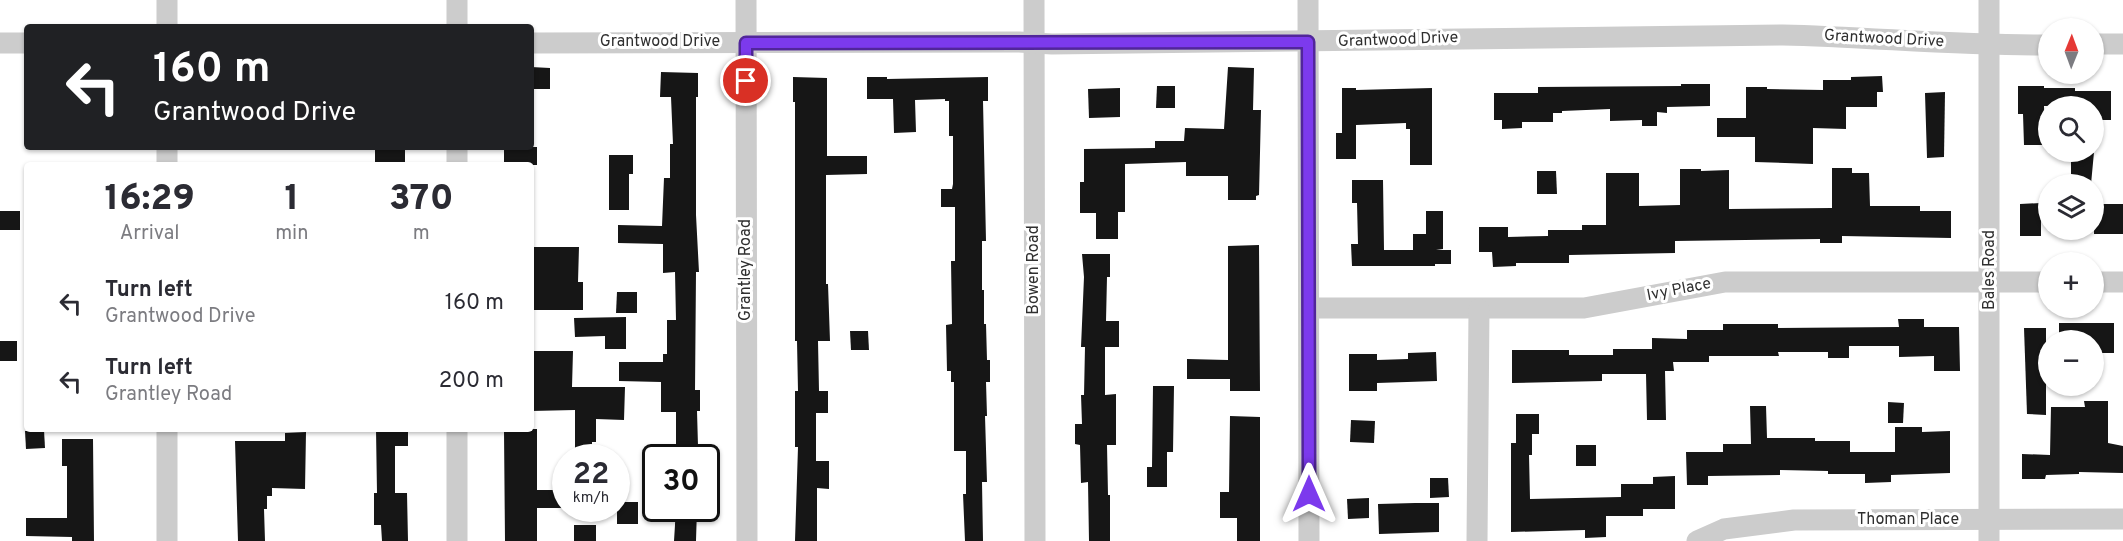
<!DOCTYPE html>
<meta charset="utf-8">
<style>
body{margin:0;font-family:Overpass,sans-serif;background:#f2f2f3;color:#2b2b33;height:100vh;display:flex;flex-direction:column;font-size:22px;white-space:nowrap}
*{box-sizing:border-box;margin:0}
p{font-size:20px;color:#7c7c81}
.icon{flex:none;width:33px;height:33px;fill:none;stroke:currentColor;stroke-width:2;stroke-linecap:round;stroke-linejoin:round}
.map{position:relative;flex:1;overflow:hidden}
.sheet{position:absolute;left:24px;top:162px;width:510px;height:270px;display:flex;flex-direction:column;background:#fff;border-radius:6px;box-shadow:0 2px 4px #0004}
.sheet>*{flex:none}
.hud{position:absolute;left:24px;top:24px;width:510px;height:126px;border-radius:6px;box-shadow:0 2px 4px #0004;background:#202124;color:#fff;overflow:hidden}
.needle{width:39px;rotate:1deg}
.fabs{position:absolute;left:2038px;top:18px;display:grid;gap:12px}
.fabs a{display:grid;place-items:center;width:66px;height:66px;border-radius:50%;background:#fff;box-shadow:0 2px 4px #0004;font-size:30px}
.speed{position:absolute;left:552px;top:444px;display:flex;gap:12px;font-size:30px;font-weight:700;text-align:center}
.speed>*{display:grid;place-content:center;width:78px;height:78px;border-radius:50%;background:#fff;box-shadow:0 2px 4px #0004;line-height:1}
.speed small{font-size:15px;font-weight:400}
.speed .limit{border:3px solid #111;border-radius:9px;background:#fff;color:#111}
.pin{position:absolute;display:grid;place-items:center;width:51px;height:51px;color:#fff;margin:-26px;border:3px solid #fff;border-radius:50%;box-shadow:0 2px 6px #0007}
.me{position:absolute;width:66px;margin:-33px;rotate:0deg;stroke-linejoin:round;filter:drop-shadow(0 0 4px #0008)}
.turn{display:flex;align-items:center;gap:21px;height:126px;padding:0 30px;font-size:27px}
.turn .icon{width:78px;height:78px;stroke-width:2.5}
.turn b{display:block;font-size:42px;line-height:51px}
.eta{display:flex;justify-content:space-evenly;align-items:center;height:102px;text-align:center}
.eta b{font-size:36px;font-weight:800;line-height:42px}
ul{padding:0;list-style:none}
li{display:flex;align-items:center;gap:18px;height:78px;padding:0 30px}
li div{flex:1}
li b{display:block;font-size:22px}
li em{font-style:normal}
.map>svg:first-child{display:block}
.building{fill:#161616}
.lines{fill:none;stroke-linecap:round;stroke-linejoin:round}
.minor{stroke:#ccc;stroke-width:21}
.route-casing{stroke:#51269a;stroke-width:15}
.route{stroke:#7c3aed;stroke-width:10}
.labels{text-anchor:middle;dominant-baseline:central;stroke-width:6;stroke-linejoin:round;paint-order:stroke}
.street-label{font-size:16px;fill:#2f2f2f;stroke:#fff}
</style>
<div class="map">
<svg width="2123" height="541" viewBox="0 0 2123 541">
<rect width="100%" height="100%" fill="#fff"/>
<g class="building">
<polygon points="531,67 550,68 550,89 531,89"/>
<polygon points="1228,67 1254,68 1253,110 1261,110 1259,195 1256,196 1256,200 1228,200 1228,176 1186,176 1186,162 1125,164 1125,212 1118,212 1118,239 1096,239 1096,213 1080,213 1080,182 1084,182 1084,149 1155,148 1155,141 1184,141 1185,128 1224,129"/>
<polygon points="661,72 698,73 698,97 696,97 696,215 699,272 696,272 695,390 700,390 700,411 697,411 698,446 676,446 676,412 661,412 661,382 619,381 619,362 663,362 663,354 667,354 667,320 676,320 675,272 663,273 663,244 618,243 618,225 662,226 664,178 670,178 670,144 673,144 671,97 660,97"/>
<polygon points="1882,76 1883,92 1877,92 1877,107 1846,107 1846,129 1813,128 1813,164 1755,162 1755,137 1717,137 1717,118 1746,118 1746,87 1767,87 1767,89 1823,90 1823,80 1851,80 1851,77"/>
<polygon points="793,77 827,78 827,156 867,156 867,174 826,175 826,284 828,284 830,341 818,341 819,391 828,391 828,413 816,413 816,461 829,461 829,489 817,488 817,541 795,541 798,447 795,447 795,391 798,391 797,341 795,341 795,102 793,102"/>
<polygon points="867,77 887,77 887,79 988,77 988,101 983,101 986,241 982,241 982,290 984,290 984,324 986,324 987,360 990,360 990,382 986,382 987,416 985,416 987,482 982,482 983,541 965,541 963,494 966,494 966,451 954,451 954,382 951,382 951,371 947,371 946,325 952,324 951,261 955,261 955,207 941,207 941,189 952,189 953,184 953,136 949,136 949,101 945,101 945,99 915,100 916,132 894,133 893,99 867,99"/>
<polygon points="1681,84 1710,84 1710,106 1667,107 1667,113 1657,112 1657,126 1642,126 1642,120 1610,121 1610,109 1562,111 1562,113 1553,113 1553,122 1522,122 1522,128 1502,129 1502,120 1494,120 1494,93 1538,93 1538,87 1681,86"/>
<polygon points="1157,86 1175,86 1175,108 1156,108"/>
<polygon points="2018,86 2044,86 2044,88 2075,88 2075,91 2111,91 2111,120 2094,120 2094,106 2044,106 2045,145 2024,145 2023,114 2018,114"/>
<polygon points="1120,88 1120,117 1089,118 1088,89"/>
<polygon points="1342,88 1356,88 1356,90 1432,88 1432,165 1410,165 1410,129 1406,129 1406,123 1356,125 1356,159 1336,159 1336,133 1342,133"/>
<polygon points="1945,92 1944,157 1927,158 1925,93"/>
<rect x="375" y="147" width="30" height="17"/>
<polygon points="507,147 537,147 537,165 504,165 504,150 508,150"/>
<polygon points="2071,152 2094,152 2091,184 2071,184"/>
<polygon points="609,155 633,155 633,174 629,174 629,210 609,210"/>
<polygon points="1832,168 1852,168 1852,173 1869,173 1870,206 1920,206 1920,211 1951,211 1951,238 1842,236 1842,243 1820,243 1820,239 1675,241 1675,253 1569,255 1569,263 1516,263 1516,266 1493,267 1492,252 1479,252 1479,227 1508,227 1508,237 1548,236 1548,230 1582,230 1582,225 1606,225 1606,173 1639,173 1639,206 1680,205 1680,169 1701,169 1701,171 1729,170 1729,209 1832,208"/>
<polygon points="1537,171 1556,171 1557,194 1537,194"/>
<polygon points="1352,180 1383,180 1384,250 1413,250 1413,234 1426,234 1426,211 1443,211 1443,249 1436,250 1451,250 1451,264 1435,264 1435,266 1352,266 1351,244 1358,244 1357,203 1352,203"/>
<polygon points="2041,203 2041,236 2020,236 2020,204"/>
<rect x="2094" y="204" width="29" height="30"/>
<rect x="0" y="211" width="20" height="19"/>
<polygon points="1259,245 1260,391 1230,391 1230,379 1187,379 1187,359 1228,360 1228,246"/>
<polygon points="531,247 579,247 578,282 583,282 583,310 531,310"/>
<polygon points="1082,254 1110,254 1110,277 1107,277 1106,321 1119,321 1119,347 1105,347 1105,395 1116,394 1116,445 1107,445 1108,495 1110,495 1110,541 1089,541 1088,482 1081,483 1080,445 1075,444 1075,424 1082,424 1081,395 1084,395 1085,347 1081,347 1084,277"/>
<polygon points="617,292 637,292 637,313 616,313"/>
<polygon points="626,317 626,349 605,349 605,336 575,337 574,318"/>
<polygon points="1898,319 1924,319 1924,327 1959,327 1960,371 1934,371 1934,356 1899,357 1899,346 1849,346 1849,358 1828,358 1828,352 1778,352 1779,356 1709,356 1709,362 1673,362 1674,371 1665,371 1666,420 1647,420 1646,374 1602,374 1602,381 1512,383 1512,350 1569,350 1569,355 1613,355 1613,349 1652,349 1652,338 1687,339 1687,330 1723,330 1723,324 1778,324 1778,328 1899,327"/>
<polygon points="2059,323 2114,323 2114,353 2094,353 2094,340 2059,340"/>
<polygon points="2024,328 2046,328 2046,415 2027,414"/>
<polygon points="850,331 868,331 869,350 851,350"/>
<rect x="0" y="341" width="17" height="20"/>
<polygon points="531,351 573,351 572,387 625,387 624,420 596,419 596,442 592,442 592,458 575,458 575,410 531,411"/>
<polygon points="1436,352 1437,381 1377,383 1377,391 1349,391 1349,354 1377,354 1377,360 1408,359 1408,353"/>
<polygon points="1153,386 1174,386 1173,452 1167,452 1167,487 1147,487 1147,467 1152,467"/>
<polygon points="2084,401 2108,401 2108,443 2123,446 2123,473 2079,472 2079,474 2046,475 2045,479 2022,479 2022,454 2050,455 2051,407 2085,407"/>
<polygon points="1888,402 1904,403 1903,423 1888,423"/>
<polygon points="1750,406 1766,406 1767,438 1815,438 1815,441 1850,441 1850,452 1895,452 1895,427 1922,427 1922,432 1950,431 1950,473 1891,475 1891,482 1865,483 1865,474 1828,474 1828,471 1780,470 1780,475 1708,476 1708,485 1687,485 1686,452 1723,452 1723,444 1751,444"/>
<polygon points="1516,414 1539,414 1539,434 1532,434 1532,455 1529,455 1530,499 1621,497 1621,484 1653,484 1653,477 1675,476 1675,509 1643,509 1643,516 1606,516 1606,537 1585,538 1585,530 1511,532 1511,443 1516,443"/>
<polygon points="1230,416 1260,417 1260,541 1237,541 1237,518 1220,518 1220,492 1229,492"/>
<polygon points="1351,420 1375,421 1374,443 1350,442"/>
<polygon points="376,429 408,429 408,446 395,446 395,493 407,493 408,541 382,541 381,525 374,525 374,493 377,493"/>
<polygon points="507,429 537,429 537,490 566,490 566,508 537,508 537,541 505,541 504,431 507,431"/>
<polygon points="44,430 45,448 26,449 25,431"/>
<polygon points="306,432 305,489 272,488 272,496 267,496 267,509 264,509 265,541 238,541 235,441 285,441 285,433"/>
<polygon points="62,439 93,439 94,541 72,541 72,537 26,536 26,518 67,518 67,466 62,466"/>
<rect x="1576" y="445" width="20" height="21"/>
<polygon points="1430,478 1448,478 1449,497 1430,498"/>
<polygon points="1369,498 1369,518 1348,519 1347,499"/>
<rect x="617" y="502" width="21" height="22"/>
<polygon points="1415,503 1439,503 1439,532 1379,534 1378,504"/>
<polygon points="676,508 697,508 696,541 674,541"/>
<rect x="574" y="525" width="22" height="16"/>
</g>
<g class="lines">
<g class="minor">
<polyline points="457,0 457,27"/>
<polyline points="746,0 747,541"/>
<polyline points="1034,0 1035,541"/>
<polyline points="1308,0 1309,541"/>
<polyline points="167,27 167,0"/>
<polyline points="0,43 27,43"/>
<path d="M531 43 1019 42 1052 44 1783 35C1872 37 1960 46 2049 45"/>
<polyline points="2094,44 2123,44"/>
<polyline points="167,147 167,165"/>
<polyline points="457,147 457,165"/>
<polyline points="2094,282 2123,282"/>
<polyline points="1310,308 1584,308 1725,282 2049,282"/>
<polyline points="167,429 167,541"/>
<polyline points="457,429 457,541"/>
<polyline points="1477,541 1479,309"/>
<polyline points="1697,541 1724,529 1794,520 2123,519"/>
<polyline points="1989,541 1989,0"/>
</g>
</g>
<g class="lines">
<g class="route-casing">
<polyline id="route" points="746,81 746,43 1308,42 1309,494"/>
</g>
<use href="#route" class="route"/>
</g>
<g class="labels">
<g class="street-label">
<text transform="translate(1884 39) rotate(3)">Grantwood Drive</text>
<text transform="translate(1398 40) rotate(-2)">Grantwood Drive</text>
<text x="660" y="42">Grantwood Drive</text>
<text transform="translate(746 270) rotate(-90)">Grantley Road</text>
<text transform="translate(1034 270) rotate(-90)">Bowen Road</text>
<text transform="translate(1990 270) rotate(-90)">Bales Road</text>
<text transform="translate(1679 290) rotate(-11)">Ivy Place</text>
<text x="1908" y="520">Thoman Place</text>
</g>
</g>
</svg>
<div class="fabs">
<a><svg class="needle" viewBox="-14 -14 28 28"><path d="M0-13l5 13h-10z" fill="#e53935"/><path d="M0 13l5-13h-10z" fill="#7c7c81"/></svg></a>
<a><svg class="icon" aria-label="search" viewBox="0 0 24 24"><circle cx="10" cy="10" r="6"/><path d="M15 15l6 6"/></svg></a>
<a><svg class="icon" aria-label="layers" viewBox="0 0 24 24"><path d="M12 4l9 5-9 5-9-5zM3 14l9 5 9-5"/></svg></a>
<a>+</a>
<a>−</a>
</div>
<div class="speed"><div>22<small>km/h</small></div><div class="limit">30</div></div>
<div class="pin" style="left:746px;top:81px;background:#d93025"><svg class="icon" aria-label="arrive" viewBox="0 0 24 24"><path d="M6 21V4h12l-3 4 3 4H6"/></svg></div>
<svg class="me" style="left:1309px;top:494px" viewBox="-20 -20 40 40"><path d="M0-17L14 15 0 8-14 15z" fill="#7c3aed" stroke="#fff" stroke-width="4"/></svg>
<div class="hud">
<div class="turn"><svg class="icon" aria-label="left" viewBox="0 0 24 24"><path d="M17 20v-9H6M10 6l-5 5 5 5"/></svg><div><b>160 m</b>Grantwood Drive</div></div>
</div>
<section class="sheet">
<div class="eta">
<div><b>16:29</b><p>Arrival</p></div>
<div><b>1</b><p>min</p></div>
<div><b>370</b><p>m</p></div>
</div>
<ul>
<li><svg class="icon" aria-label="left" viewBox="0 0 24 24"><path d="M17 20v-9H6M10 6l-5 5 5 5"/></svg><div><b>Turn left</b><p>Grantwood Drive</p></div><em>160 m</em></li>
<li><svg class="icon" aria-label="left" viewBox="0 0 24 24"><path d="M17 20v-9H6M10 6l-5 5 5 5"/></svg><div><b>Turn left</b><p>Grantley Road</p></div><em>200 m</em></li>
</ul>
</section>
</div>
